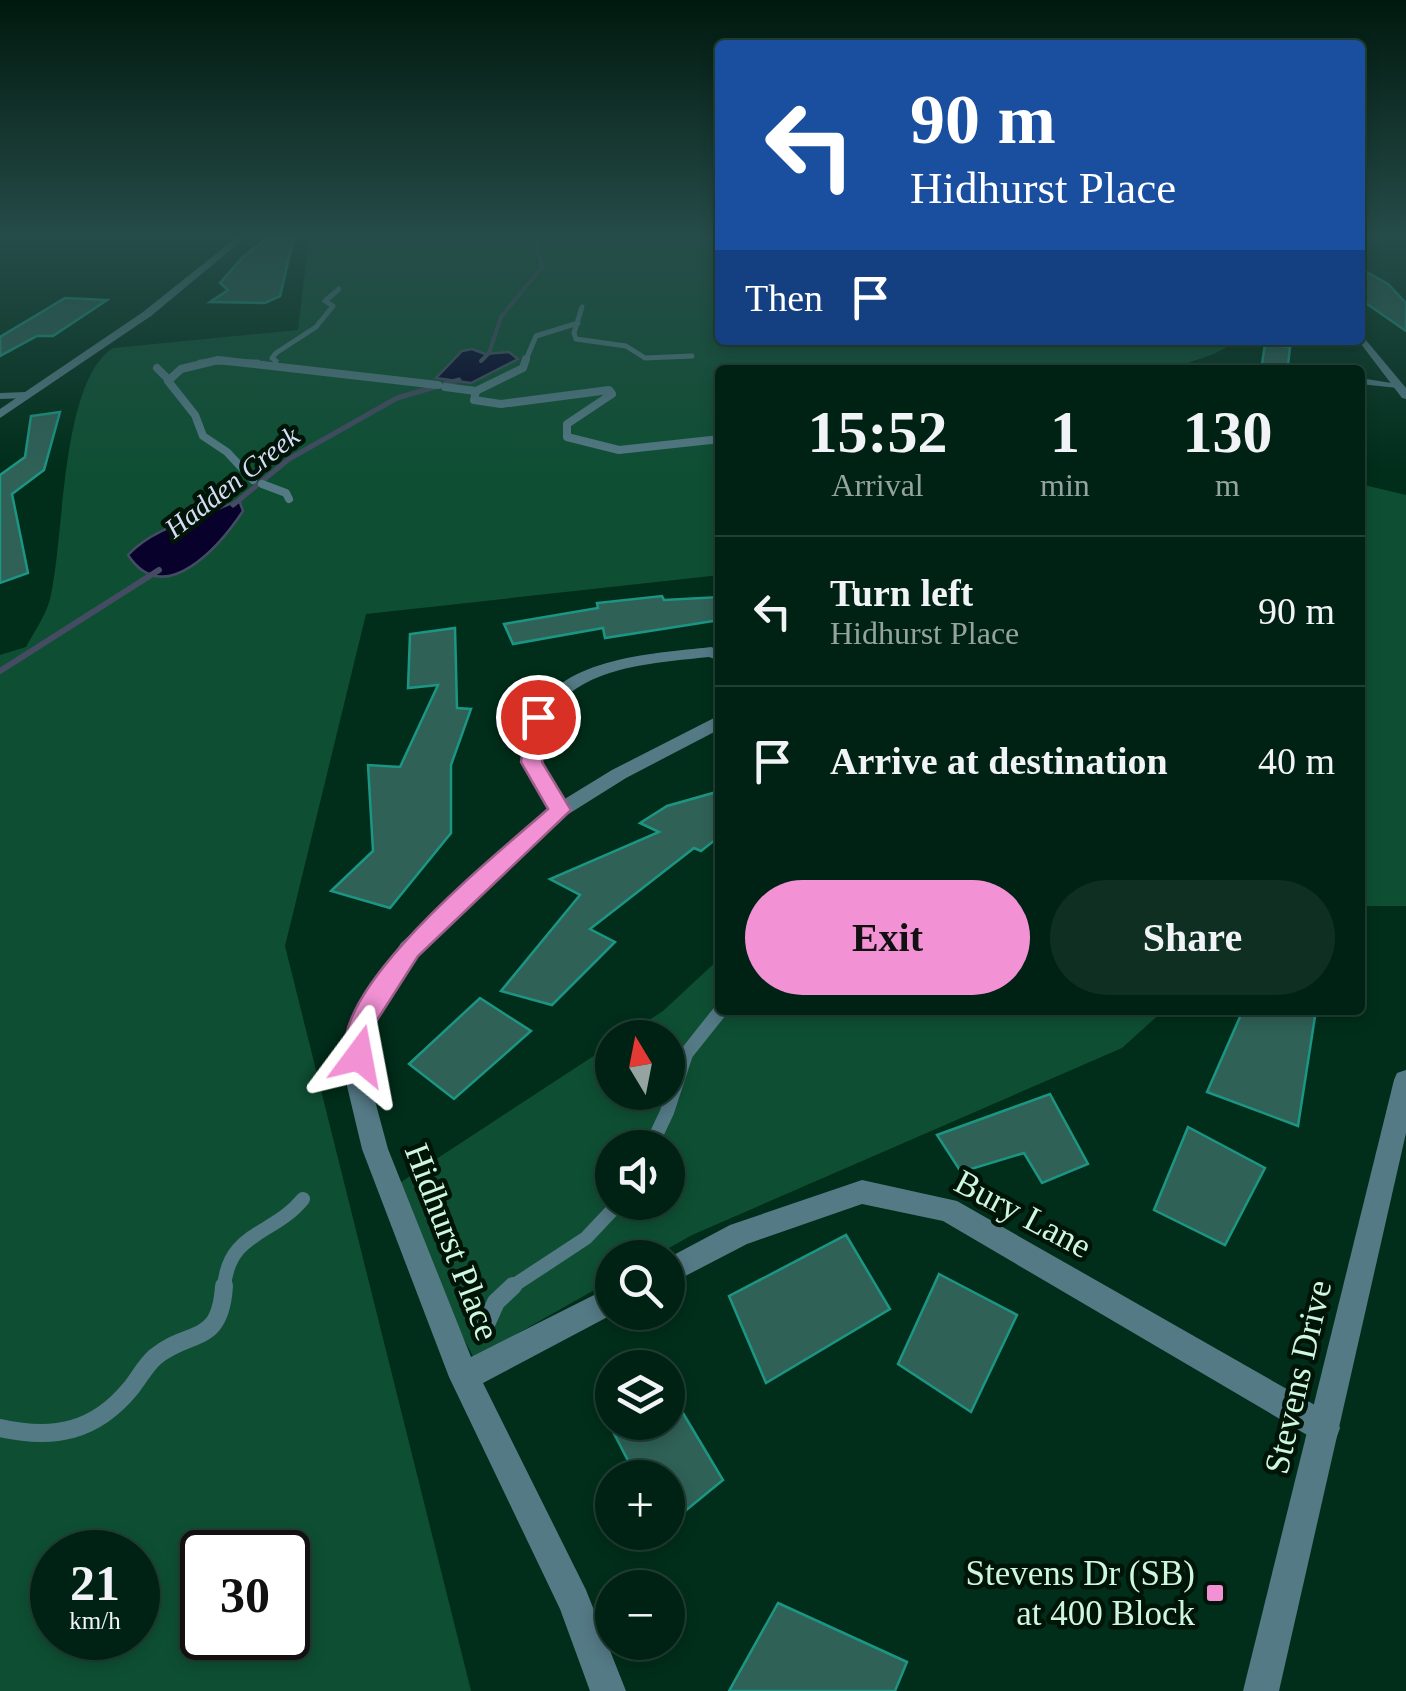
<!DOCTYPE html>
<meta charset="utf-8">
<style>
body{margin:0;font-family:"Times New Roman",serif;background:#0e2f22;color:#f1f3f6;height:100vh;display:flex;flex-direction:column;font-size:38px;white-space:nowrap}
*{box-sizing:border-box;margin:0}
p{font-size:32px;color:#95a4a0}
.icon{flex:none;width:55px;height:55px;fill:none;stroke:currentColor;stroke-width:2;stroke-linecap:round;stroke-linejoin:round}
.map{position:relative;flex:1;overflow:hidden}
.sheet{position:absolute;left:715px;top:365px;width:650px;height:650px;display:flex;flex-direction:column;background:#002214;border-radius:10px;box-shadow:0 5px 15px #0003,0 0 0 2px #223f34}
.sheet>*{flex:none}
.guide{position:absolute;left:715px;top:40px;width:650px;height:305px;border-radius:10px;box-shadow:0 5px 15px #0003,0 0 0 2px #223f34;background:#1a4fa0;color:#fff;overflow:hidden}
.needle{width:65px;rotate:350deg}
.buttons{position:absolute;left:595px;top:1020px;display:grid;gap:20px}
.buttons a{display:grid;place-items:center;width:90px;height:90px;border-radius:50%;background:#002214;box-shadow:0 5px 15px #0003,0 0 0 2px #223f34;font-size:50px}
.speed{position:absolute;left:30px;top:1530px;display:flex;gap:20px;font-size:50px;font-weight:700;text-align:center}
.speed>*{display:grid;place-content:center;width:130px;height:130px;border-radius:50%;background:#002214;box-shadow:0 5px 15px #0003,0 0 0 2px #223f34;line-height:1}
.speed small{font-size:25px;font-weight:400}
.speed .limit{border:5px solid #111;border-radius:15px;background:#fff;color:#111}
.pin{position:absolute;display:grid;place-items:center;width:85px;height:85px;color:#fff;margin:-42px;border:5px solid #fff;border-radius:50%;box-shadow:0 2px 10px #0007}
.me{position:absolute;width:110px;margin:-55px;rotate:13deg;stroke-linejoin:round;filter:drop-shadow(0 0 8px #0008)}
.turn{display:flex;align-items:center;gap:35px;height:210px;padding:0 30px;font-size:45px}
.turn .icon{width:130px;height:130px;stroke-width:2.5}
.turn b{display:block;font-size:70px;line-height:85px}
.then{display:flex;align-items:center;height:95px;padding:0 30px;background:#0003;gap:20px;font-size:38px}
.eta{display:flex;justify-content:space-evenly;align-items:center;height:170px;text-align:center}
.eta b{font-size:60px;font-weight:700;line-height:70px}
.cta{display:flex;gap:20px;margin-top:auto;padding:20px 30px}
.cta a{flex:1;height:115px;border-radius:60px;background:#f391d5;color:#111;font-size:40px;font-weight:700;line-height:115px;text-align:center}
.cta a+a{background:#0e2f22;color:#f1f3f6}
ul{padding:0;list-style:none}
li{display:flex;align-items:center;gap:30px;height:150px;padding:0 30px;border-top:2px solid #223f34}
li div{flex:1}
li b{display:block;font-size:38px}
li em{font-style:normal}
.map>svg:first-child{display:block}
.green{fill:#0e4f33;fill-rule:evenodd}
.water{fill:#08012c;stroke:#444b62;stroke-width:2.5}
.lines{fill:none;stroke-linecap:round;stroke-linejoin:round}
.stream-far2{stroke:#444b62;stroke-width:4}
.stream-far1{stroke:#444b62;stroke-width:5}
.stream{stroke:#444b62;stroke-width:6}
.building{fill:#2f6157;stroke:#1c9684;stroke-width:2.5}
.service-far3{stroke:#547a86;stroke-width:5}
.service-far2{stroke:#547a86;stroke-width:8}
.service-far1{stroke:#547a86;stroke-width:14}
.service{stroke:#547a86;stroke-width:18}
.minor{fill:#547a86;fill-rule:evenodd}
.tertiary{fill:#547a86;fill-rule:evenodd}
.route{fill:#f391d5;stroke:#9e5e8a;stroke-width:2.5}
.poi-dot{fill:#f391d5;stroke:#001408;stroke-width:4}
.labels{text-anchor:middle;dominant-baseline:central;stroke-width:9;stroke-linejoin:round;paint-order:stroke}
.far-water-label{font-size:28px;font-style:italic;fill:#d8dbf4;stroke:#001408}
.near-street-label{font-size:35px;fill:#cff7e0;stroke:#001408}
.near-poi-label{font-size:35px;fill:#cff7e0;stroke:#001408;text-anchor:end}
</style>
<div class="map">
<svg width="1406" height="1691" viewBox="0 0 1406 1691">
<rect width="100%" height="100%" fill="#002e1a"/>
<g class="green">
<path d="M309 237H720V340H1240L1214 354 1167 370H720V575L366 614 285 946 471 1691H0V655L26 647C34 632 46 615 50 599 65 537 60 382 113 348L298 330ZM52 1552H138V1638H52ZM202 1552H288V1638H202Z"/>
<polygon points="1360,484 1406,495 1406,906 1360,906"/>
<path d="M720 958V1010H1164L1122 1048 692 1235 653 1257 612 1258V1280L474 1358 386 1192 612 1044V1092H668V1038L623 1037 663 1011ZM612 1148H668V1202H612Z"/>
</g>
<g class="water">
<polygon points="472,349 485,354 509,352 518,359 471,383 436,378 462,351"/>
<path d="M239 500 243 511C221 544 165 611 128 555 156 525 202 518 239 500Z"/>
</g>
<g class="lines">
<polyline class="stream-far2" points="481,361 489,353 501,317 542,267 535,237"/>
<polyline class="stream-far1" points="233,505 289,459 397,398 459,380"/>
<polyline class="stream" points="0,671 159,570"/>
</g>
<g class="building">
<polygon points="268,237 294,237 280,296 265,303 210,302 228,290 220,283 242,258"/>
<polygon points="1360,268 1388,284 1406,303 1406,331 1360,299"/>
<polygon points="65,298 107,300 53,336 37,336 0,356 0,337"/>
<polygon points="1265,344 1290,347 1288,366 1262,364"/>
<polygon points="60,412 44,470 12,494 28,573 0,583 0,475 25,457 31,416"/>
<polygon points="662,596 664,600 720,597 720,620 605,638 603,628 513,644 504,624 598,608 597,603"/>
<polygon points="455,628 457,708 471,709 451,765 451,833 390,908 331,891 373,851 368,765 400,767 438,685 408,688 410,634"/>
<polygon points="720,791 720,836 701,851 694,848 590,929 615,942 552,1005 501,991 580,895 550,879 659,832 640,823 667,806"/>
<polygon points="480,998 531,1031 454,1099 409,1064"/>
<polygon points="1243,1010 1316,1010 1298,1126 1207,1092"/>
<polygon points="1050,1094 1088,1164 1042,1183 1024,1153 961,1172 937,1135"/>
<polygon points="1188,1127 1265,1168 1225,1245 1154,1210"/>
<polygon points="846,1235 890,1309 766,1383 729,1296"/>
<polygon points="939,1274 1017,1315 971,1412 898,1364"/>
<polygon points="668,1388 723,1480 668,1525 668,1478 637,1478 608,1422 668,1422"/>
<polygon points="778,1603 907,1662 895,1691 729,1691"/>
</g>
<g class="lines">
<g class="service-far3">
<polyline points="582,307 574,333 576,339 626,346 645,358 692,356"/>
<polyline points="276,361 272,358 276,353 316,327 333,306 325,301 339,289"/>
<polyline points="200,362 258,362"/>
<polyline points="525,362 536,336 578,323"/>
</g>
<g class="service-far2">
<polyline points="526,359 523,368 476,391 474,400 501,404 609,390 612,394 567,424 567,437 619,450 720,439"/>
<polyline points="157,368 168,379"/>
<polyline points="445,387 476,391"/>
<polyline points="253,480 227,452 203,436 195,415 168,381 181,369 218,360 438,385"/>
<polyline points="262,484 286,493 289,499"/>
</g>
<g class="service-far1">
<polyline points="650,1148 667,1112 686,1054 721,1010"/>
<path d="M224 1288C228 1231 273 1236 303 1199"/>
<polyline points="510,1288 586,1238 620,1202"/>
</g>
<g class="service">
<polyline points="482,1333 496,1302 513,1286"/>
<path d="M0 1428C54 1440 95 1432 131 1388 139 1378 145 1366 155 1357 190 1328 220 1347 224 1286"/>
</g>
<g class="minor">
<polygon points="1360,378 1404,385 1398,388 1360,384"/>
<polygon points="0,393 26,392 32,395 26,398 0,399"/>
<path d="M711 647 720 650V661L709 657C655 663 566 666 546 728 536 757 546 775 563 800L612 770 714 718 720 717V729L626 778 567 815 417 955 371 1028V1086L388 1149 471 1357 612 1286V1312H617L483 1383 586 1590 626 1691H590L560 1609 449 1377 362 1149 347 1086V1027L401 943 549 809C540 795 527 779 523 762 521 750 525 735 529 724 554 657 651 654 711 647Z"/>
<polygon points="862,1180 957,1201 1336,1417 1340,1428 1336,1439 1325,1443 1314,1439 943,1221 862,1204 747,1244 668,1285 668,1258 730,1225"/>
</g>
<g class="tertiary">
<polygon points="237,237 246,237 151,316 0,418 0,409 143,312"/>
<polygon points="1360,333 1406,388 1406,399 1402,398 1358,340"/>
<polygon points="1406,1070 1406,1133 1279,1691 1243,1691 1394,1080 1397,1073"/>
</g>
</g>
<linearGradient id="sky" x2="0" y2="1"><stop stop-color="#00190e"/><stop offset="0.5" stop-color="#264c49"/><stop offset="1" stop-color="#264c49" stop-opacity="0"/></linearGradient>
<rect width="1406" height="473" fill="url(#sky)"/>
<path class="route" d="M538 711 548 717 542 762 571 810 418 956 372 1028 373 1056 369 1064 359 1068 349 1064C316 997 501 851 548 809L521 762 528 717Z"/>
<rect class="poi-dot" x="1205" y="1583" width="20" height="20" rx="5"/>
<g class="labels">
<g class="far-water-label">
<text transform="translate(232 482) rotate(-38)">Hadden Creek</text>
</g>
<g class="near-street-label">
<text transform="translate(1023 1214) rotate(28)">Bury Lane</text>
<text transform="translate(452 1242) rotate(69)">Hidhurst Place</text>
<text transform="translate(1298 1377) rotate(-77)">Stevens Drive</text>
</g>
<g class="near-poi-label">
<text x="1195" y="1573">Stevens Dr (SB)<tspan x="1195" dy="40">at 400 Block</tspan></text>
</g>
</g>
</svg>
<div class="buttons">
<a><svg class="needle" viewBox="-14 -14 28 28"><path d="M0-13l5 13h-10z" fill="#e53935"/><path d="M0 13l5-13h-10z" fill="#95a4a0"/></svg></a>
<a><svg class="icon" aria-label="sound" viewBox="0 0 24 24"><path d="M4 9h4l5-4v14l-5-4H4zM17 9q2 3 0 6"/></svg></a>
<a><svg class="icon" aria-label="search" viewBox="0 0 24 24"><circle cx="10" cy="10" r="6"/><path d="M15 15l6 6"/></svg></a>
<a><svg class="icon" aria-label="layers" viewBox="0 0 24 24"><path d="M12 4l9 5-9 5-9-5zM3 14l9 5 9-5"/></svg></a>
<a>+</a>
<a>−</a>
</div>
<div class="speed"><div>21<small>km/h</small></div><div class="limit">30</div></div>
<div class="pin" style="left:538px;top:717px;background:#d93025"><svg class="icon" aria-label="arrive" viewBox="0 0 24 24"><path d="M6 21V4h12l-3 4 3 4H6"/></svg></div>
<svg class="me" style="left:359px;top:1056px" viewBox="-20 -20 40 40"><path d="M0-17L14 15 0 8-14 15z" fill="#f391d5" stroke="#fff" stroke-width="4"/></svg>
<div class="guide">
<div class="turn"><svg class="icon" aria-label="left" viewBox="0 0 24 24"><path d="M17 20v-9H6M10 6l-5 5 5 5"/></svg><div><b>90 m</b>Hidhurst Place</div></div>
<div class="then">Then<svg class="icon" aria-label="arrive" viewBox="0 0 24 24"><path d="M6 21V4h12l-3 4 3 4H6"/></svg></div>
</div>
<section class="sheet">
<div class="eta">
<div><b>15:52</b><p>Arrival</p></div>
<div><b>1</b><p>min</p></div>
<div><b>130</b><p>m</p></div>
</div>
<ul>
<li><svg class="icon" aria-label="left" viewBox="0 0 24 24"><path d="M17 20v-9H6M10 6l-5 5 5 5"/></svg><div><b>Turn left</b><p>Hidhurst Place</p></div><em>90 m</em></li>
<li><svg class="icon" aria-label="arrive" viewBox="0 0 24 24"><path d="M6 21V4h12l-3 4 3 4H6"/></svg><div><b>Arrive at destination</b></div><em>40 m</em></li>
</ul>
<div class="cta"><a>Exit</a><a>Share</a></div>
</section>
</div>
